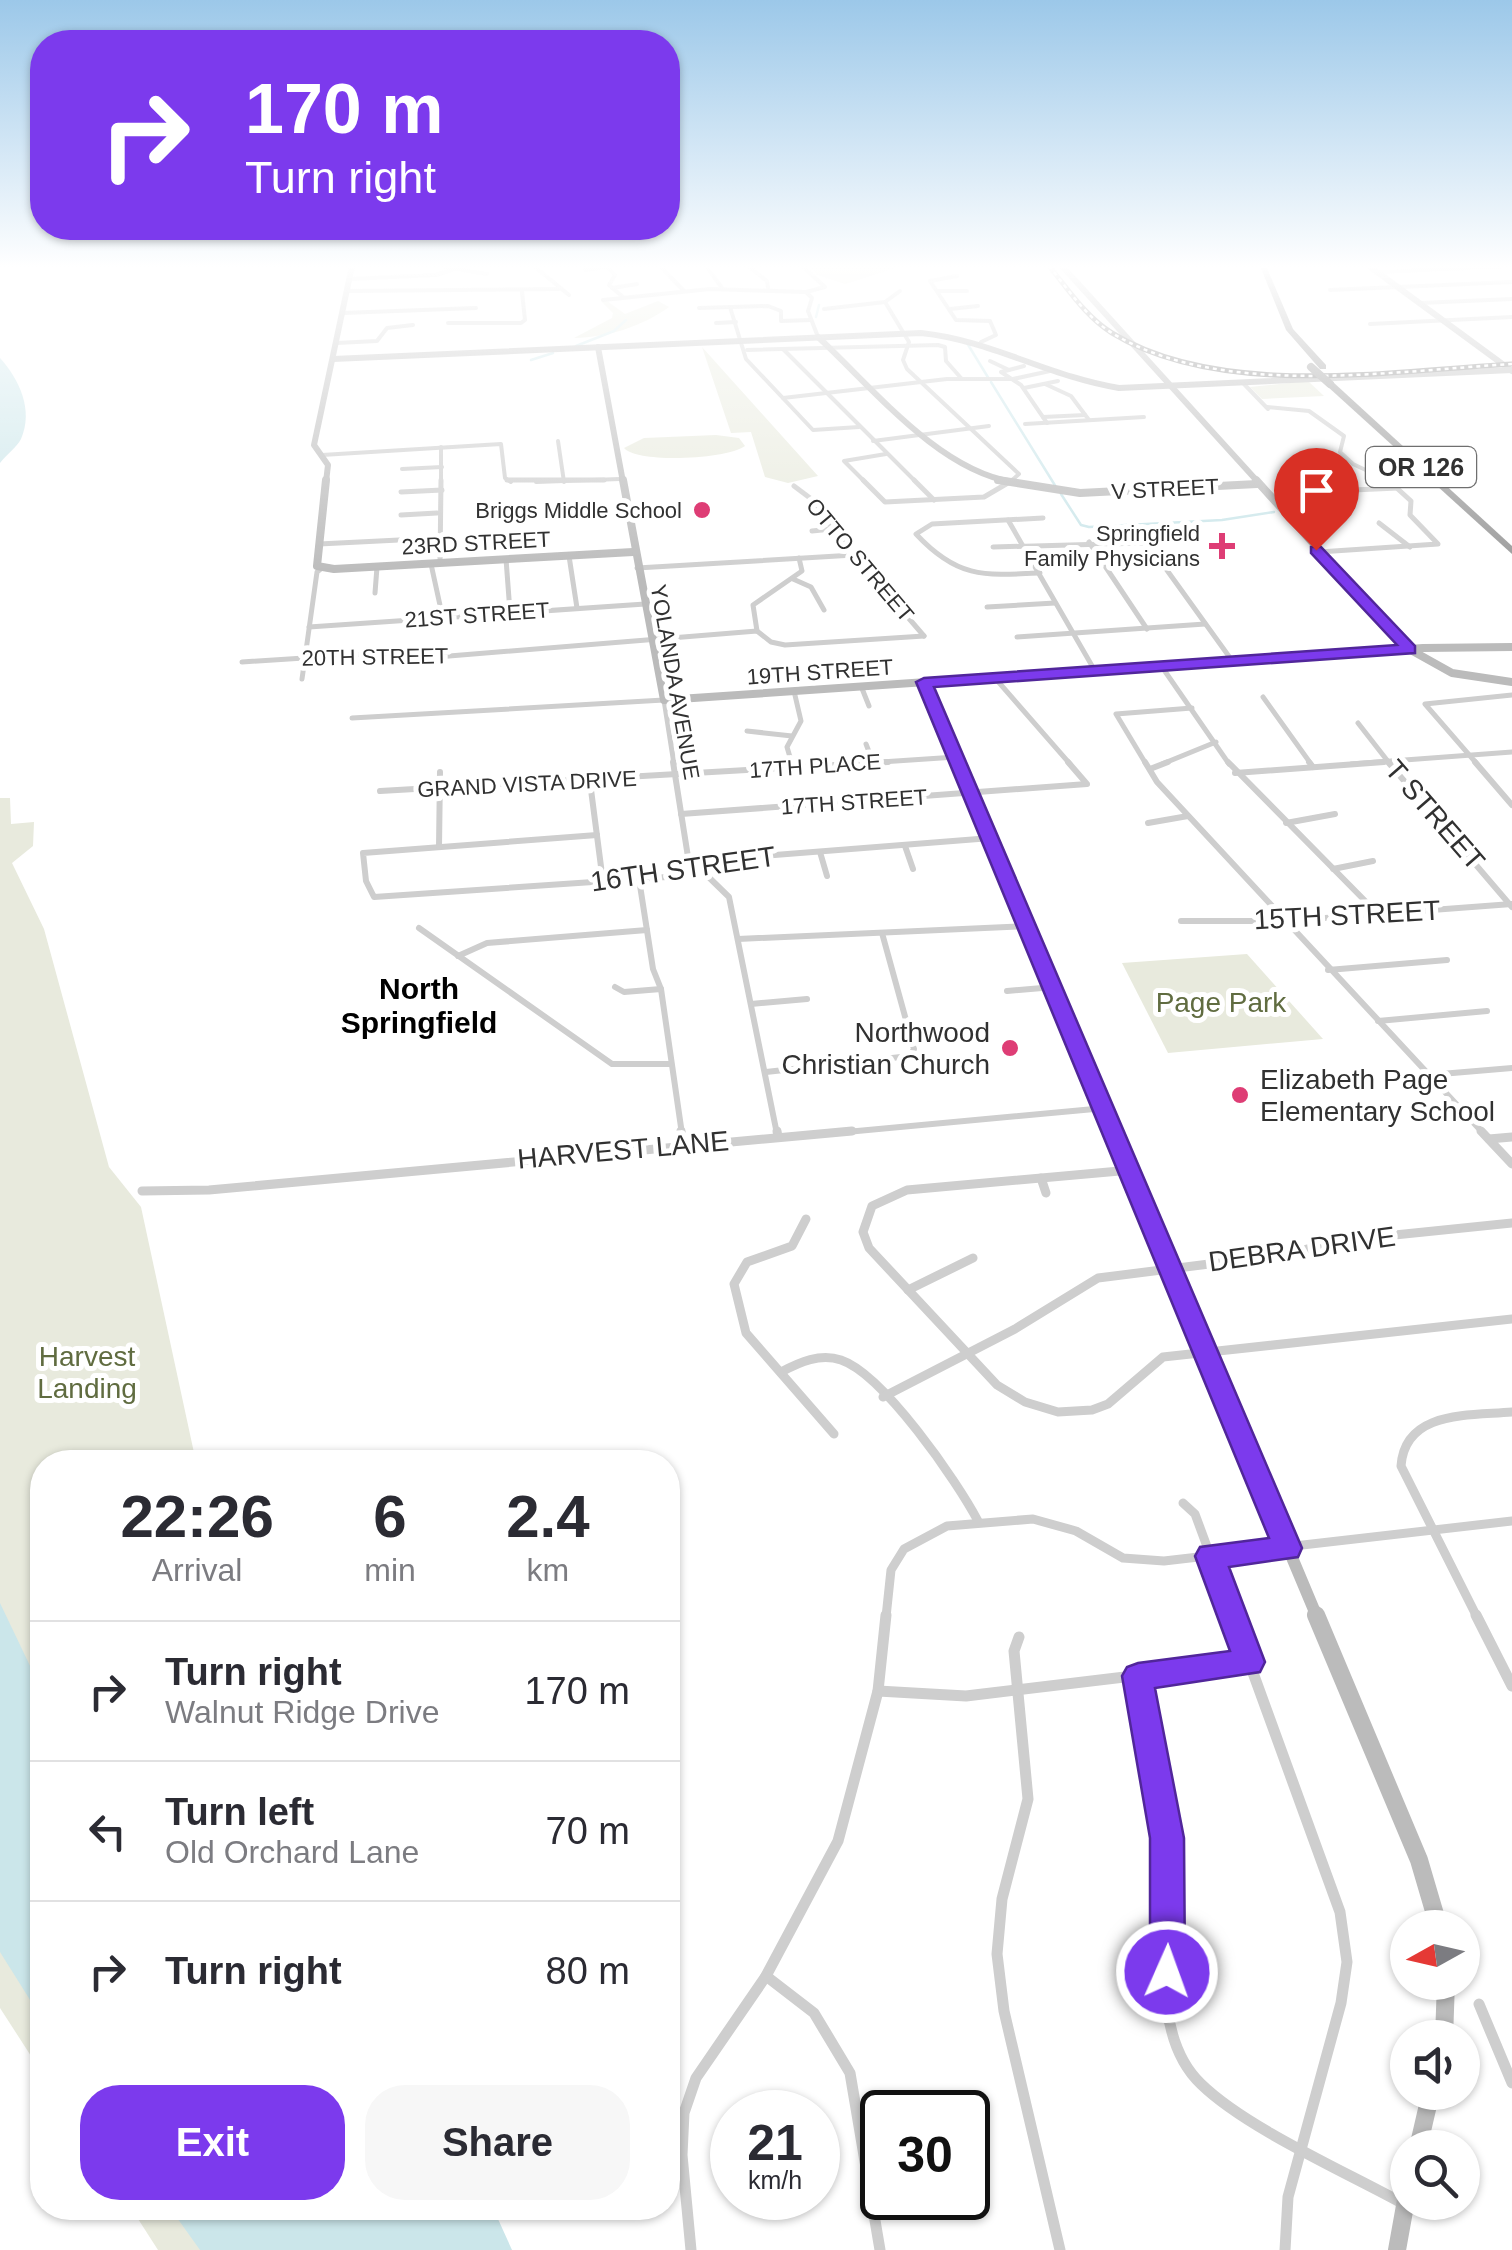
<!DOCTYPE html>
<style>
body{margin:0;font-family:Helvetica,sans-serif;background:#f7f7f7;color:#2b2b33;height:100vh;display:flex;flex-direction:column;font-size:38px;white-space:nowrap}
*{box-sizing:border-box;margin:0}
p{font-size:32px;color:#7c7c81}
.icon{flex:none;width:55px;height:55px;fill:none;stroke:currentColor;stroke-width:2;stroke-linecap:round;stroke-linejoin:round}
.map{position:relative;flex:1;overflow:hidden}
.drawer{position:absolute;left:30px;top:1450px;width:650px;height:770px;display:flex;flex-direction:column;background:#fff;border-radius:40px;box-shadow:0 2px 8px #0004}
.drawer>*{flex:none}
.top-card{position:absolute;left:30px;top:30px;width:650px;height:210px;border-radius:40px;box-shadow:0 2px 8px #0004;background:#7c3aed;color:#fff;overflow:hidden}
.needle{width:65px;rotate:262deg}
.fabs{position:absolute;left:1390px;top:1910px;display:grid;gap:20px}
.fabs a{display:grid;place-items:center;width:90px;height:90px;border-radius:50%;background:#fff;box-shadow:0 2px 8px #0004;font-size:50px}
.speed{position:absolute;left:710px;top:2090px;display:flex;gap:20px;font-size:50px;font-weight:700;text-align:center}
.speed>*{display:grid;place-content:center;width:130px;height:130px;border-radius:50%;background:#fff;box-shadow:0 2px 8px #0004;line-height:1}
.speed small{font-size:25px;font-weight:400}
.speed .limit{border:5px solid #111;border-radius:15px;background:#fff;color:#111}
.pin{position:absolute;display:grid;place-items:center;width:85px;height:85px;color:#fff;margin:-102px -42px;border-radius:50% 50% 50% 0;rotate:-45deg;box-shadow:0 0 10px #0007}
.pin .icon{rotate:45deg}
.me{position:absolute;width:110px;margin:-55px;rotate:2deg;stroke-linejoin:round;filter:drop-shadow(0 0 8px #0008)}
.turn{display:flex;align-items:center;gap:35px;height:210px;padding:0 50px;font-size:45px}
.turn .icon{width:130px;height:130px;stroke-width:2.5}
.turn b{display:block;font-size:70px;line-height:85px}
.eta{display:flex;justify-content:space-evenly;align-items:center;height:170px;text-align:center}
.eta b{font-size:60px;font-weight:700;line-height:70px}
.button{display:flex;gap:20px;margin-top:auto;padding:20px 50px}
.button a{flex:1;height:115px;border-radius:40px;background:#7c3aed;color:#fff;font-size:40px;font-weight:700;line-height:115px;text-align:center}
.button a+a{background:#f7f7f7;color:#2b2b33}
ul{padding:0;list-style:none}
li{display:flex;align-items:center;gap:30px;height:140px;padding:0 50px;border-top:2px solid #e1e1e2}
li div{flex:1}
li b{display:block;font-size:38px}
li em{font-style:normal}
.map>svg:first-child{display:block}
.green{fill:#e8eadd}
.water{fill:#cbe6ea}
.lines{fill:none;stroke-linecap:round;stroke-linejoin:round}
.stream{stroke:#cbe6ea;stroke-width:2.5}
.street-far4{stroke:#cecece;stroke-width:4}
.street-far3{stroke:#cecece;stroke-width:5}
.street-far2{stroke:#cecece;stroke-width:6}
.street-far1{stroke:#cecece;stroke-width:9}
.street{stroke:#cecece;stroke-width:11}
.secondary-far4{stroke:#bbb;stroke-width:6}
.secondary-far3{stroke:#bbb;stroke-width:8}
.secondary-far2{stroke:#bbb;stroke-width:10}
.secondary-far1{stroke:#bbb;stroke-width:12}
.secondary{stroke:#bbb;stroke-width:18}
.highway{fill:#989898;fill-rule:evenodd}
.rail-casing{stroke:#868686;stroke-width:5}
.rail{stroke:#fff;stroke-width:2.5;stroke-dasharray:4;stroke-linecap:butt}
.highway-bridge{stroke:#989898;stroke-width:8}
.route{fill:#7c3aed;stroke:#51269a;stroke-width:2.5}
.poi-dot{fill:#de3d75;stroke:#fff;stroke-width:4}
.labels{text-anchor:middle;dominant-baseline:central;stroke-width:10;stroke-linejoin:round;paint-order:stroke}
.far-street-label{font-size:22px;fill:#313131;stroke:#fff}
.far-poi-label{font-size:22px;fill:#313131;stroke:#fff;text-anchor:end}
.shield{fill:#fff;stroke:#6f6f6f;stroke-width:2.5}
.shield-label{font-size:25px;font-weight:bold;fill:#313131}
.street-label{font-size:28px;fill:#313131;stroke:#fff}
.park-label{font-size:28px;fill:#606c40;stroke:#fff}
.poi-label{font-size:28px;fill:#313131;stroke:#fff;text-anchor:end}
.neighbourhood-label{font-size:30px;font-weight:bold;fill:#000;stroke:#fff}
</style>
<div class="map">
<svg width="1512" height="2250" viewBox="0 0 1512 2250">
<rect width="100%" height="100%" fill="#fff"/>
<g class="green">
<polygon points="809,266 903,266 845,284 817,275"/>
<path d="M607 301 625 314 658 301 669 307C641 327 608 337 574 338L612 318 613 313 602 302Z"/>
<polygon points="702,347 818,476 788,483 765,477 751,432 731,433"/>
<polygon points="1308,381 1324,396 1262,399 1250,387"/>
<path d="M716 435 739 438 745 446C728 459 638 464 624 448L644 438Z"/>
<polygon points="0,798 10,798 11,824 34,822 33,846 12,863 44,929 109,1167 141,1207 196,1462 42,1462 42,2073 0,2008"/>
<polygon points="1247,954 1323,1039 1168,1053 1122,963"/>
<polygon points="131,2208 376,2208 339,2250 158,2250"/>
</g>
<g class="water">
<path d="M0 358C19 379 34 410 21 439 17 447 6 455 0 463Z"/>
<polygon points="0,1603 42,1691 42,2019 0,1952"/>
<polygon points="170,2208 493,2208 512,2250 200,2250"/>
</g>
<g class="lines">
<g class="stream">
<polyline points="816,317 819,305"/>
<polyline points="967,343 989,379"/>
<polyline points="576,346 614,331 626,320"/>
<polyline points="531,360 553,353"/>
<polyline points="991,382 1056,487"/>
<polyline points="1061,494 1081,525 1089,527 1222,520 1274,512"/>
</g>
<g class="street-far4">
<polyline points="440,266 487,274"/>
<polyline points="534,266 569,295"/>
<polyline points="606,266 615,275 609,285 623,297"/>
<polyline points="660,266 684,291"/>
<polyline points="706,266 722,288"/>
<polyline points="748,266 767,281 768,288"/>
<polyline points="585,270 608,267"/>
<polyline points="1378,272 1512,266"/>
<polyline points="957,276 930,281 956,320 990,321 996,335 981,342"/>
<polyline points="349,279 436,275 463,266"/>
<polyline points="612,288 637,284"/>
<polyline points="1330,290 1512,282"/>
<polyline points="346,291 559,289"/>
<polyline points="938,291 967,291"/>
<polyline points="806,292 812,298 808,311 818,337"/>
<polyline points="603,300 710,289 806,292 825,287 802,266"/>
<polyline points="885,302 909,342 903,360 907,369 1019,474 1010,482"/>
<polyline points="1420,303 1512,299"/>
<polyline points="730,307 746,359 813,430 859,427"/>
<polyline points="699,308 768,306 781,311 781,321 811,320"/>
<polyline points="824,309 885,302 900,291"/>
<polyline points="950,309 978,306"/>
<polyline points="342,313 476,308"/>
<polyline points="448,323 521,323 525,320 522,292"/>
<polyline points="716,323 736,322"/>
<polyline points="1370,324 1512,317"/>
<polyline points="336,343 377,341 387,328 413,325"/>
<polyline points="783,349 916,482"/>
<polyline points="747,350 938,345 945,347 946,361 961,378"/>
<polyline points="990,361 1009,370"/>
<polyline points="1024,366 1001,372 1021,385 1047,423"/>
<polyline points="1243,383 1268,409"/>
<polyline points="1045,384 1071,396 1089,420"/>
<polyline points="1024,388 1058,381"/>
<polyline points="783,398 947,379 1013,379 1050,371"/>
<polyline points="1267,407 1309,411 1344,436 1340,452 1353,464 1391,482"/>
<polyline points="1043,417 1085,415"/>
<polyline points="1025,424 1144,417"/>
<polyline points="558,441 564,482"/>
<polyline points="873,441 989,426"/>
<polyline points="322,455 501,444 505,478 511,482"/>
<polyline points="402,469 442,467"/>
<polyline points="441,482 441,447"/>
<polyline points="536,482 620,479"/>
<polyline points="865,482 844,461 886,454"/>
</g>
<g class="street-far3">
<polyline points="507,480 604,480"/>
<polyline points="863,480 885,502 984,497 1013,480"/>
<polyline points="914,480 934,500"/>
<polyline points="794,486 814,501 832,529 924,636"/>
<polyline points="1353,490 1398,488"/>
<polyline points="401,492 442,490"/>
<polyline points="401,515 437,513"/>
<polyline points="1008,520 1095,671"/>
<polyline points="1379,523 1410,547"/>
<polyline points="812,531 832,529"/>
<polyline points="1089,542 1147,629"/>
<polyline points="319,544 439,538"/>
<polyline points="993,547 1142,543 1151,548 1233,662"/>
<polyline points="1319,552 1438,544 1410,515 1411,501 1388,480"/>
<polyline points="569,556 577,608"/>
<polyline points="506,559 510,612"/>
<polyline points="440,563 441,480"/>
<polyline points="431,564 443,619"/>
<polyline points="637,568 854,555"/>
<path d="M1040 573C983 576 957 578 916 534L932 524 1043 518"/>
<polyline points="793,579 811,587 824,610"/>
<polyline points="375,593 377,567"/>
<polyline points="987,607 1055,603"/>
<polyline points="309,627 645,604"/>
<polyline points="757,631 753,605 802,571 799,558"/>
<polyline points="1017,637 1205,624"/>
<polyline points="242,662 366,654 437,657 757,631 771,642 785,645 924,636"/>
<polyline points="1162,667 1229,764"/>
<polyline points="995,678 1070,764"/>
<polyline points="302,679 317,572 322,568"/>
<polyline points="861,686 869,706"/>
<polyline points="1263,697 1311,764"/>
<polyline points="352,718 664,700 674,764"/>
<polyline points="1358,723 1390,764"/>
<polyline points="747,731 792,736"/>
<polyline points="866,744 873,762"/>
<polyline points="792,764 787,747 801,721 794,691"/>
<polyline points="851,764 956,757"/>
<polyline points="1146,764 1116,714 1192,708"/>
<polyline points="1162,764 1216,742"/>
<polyline points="1351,764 1512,752"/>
<polyline points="1477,764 1425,704 1512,695"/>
</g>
<g class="street-far2">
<polyline points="673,762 688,857 729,897 777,1134"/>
<polyline points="791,762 793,768"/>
<polyline points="1145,762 1157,782 1484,1134"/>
<polyline points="1228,762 1378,914"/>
<polyline points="1309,762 1313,767"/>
<polyline points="1388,762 1512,907"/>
<polyline points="1475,762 1512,805"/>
<polyline points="1150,769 1168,762"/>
<polyline points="1235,773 1384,762"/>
<polyline points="590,782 603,882"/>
<polyline points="380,791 888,762"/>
<polyline points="681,814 1087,784 1068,762"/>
<polyline points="1148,823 1188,816"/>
<polyline points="1286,823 1335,814"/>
<polyline points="597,835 363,853 366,881 374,897 667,877 735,858 991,838"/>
<polyline points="905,846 913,869"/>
<polyline points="439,847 440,772"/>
<polyline points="820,852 827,876"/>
<polyline points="1333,869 1373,861"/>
<polyline points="639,879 653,969 661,989 682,1134"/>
<polyline points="1181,921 1285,921 1512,904"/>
<polyline points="419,928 612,1064 671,1064"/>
<polyline points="738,939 1028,926"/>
<polyline points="458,956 487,943 647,930"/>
<polyline points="1328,970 1447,960"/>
<polyline points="615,987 624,992 661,989"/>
<polyline points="1007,991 1054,987"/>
<polyline points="751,1004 807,999"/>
<polyline points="1378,1021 1487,1011"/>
<polyline points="766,1072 910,1056 914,1049 882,933"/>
<polyline points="1429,1075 1512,1068"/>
<polyline points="825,1134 1105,1108"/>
</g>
<g class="street-far1">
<polyline points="681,1131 683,1144"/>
<polyline points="777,1131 778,1137"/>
<polyline points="1481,1131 1512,1164"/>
<polyline points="1489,1139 1512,1137"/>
<polyline points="1131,1170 907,1190 872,1206 863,1232 869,1248 997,1385 1025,1402 1058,1412 1092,1410 1108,1404 1163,1357 1512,1319"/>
<polyline points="1041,1178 1046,1193"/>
<polyline points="142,1191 209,1190 852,1131"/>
<polyline points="806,1219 792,1246 747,1262 734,1284 746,1333 834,1434"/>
<polyline points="908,1290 973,1258"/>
<path d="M781 1372C800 1362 820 1353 841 1360 883 1374 957 1481 978 1521"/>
<polyline points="883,1397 1015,1329 1098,1278 1289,1254 1336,1241 1512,1223"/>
<polyline points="1183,1503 1195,1514 1233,1617"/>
<polyline points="886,1617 891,1570 904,1549 947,1526 1033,1519 1076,1531 1123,1558 1164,1561 1512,1521"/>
<path d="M1477 1617 1401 1466C1405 1410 1469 1416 1512 1412"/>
</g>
<g class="street">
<polyline points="1232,1615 1340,1912 1347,1962 1341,2003 1288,2197 1285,2250"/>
<polyline points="1476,1615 1512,1686"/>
<polyline points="1019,1637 1014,1651 1028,1799 1002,1899 997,1954 1004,2011 1060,2250"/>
<path d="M1137 1677C1147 1729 1159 1782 1166 1834 1176 1908 1141 2027 1201 2084 1246 2128 1346 2172 1404 2204"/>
<polyline points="878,1691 966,1696 1250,1662"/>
<polyline points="766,1976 814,2013 850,2073 880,2250"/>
<polyline points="1479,2004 1512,2083"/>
<polyline points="691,2250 682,2155 684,2113 696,2078 766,1976 838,1841 878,1691 886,1615"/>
</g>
<g class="secondary-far4">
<polyline points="1062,266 1258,482"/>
<polyline points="1369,266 1512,371"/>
<path d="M818 337C873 388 938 470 1013 482"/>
<polyline points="598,347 623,482"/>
<path d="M333 359 921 333C990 340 1050 377 1119 388L1512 370"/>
<polyline points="326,482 328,465 314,445 352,266"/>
</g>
<g class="secondary-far3">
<polyline points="326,480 317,566 334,569 633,552"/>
<polyline points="623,480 664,700 1423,648 1512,647"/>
<polyline points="998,480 1080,493 1257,484"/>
<polyline points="1256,480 1409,649 1452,673 1512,682"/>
<polyline points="925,682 959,764"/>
</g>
<polyline class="secondary-far2" points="958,762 1114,1134"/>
<polyline class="secondary-far1" points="1113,1131 1317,1617"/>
<g class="secondary">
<polyline points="1316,1615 1419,1860 1439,1928"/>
<polyline points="1444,2038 1446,1982"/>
<polyline points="1418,2148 1431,2092"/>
<polyline points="1397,2250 1408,2189"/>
</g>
<g class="highway">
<polygon points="1260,266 1266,266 1293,329 1326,365 1326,369 1320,369 1286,330"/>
<polygon points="1327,382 1333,382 1512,546 1512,554 1327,386"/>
</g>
<g class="rail-casing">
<path id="rail" d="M1049 266C1068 289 1086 317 1112 333 1220 399 1391 371 1512 364"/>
</g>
<use href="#rail" class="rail"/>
<polyline class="highway-bridge" points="1311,367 1330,384"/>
</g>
<linearGradient id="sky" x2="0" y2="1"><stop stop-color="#9cc8e9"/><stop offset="0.46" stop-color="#fff"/><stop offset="1" stop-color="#fff" stop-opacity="0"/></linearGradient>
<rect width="1512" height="580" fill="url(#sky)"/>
<polygon class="route" points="1311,547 1321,547 1415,646 1415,653 934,687 1302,1548 1298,1557 1229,1567 1265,1662 1260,1672 1155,1688 1184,1838 1185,1972 1180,1984 1167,1989 1155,1984 1150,1972 1150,1838 1122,1676 1127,1667 1138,1663 1230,1651 1195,1556 1200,1547 1269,1538 916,682 924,678 1397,645 1311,553"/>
<g class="poi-dot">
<circle cx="702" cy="510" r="10"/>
<path d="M1217 531h10v10h10v10h-10v10h-10v-10h-10v-10h10z"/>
<circle cx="1010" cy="1048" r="10"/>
<circle cx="1240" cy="1095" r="10"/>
</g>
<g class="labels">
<g class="far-street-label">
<text transform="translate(1165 489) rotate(-3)">V STREET</text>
<text transform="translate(476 543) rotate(-3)">23RD STREET</text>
<text transform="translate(860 560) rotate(50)">OTTO STREET</text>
<text transform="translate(477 615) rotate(-4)">21ST STREET</text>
<text transform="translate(375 657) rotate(-1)">20TH STREET</text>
<text transform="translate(820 672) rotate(-4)">19TH STREET</text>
<text transform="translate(675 682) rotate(80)">YOLANDA AVENUE</text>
<text transform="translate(815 766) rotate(-4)">17TH PLACE</text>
<text transform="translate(527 784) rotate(-3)">GRAND VISTA DRIVE</text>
<text transform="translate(854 802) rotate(-4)">17TH STREET</text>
</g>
<g class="far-poi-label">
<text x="682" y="510">Briggs Middle School</text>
<text x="1200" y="533">Springfield<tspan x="1200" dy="25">Family Physicians</tspan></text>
</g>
<rect class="shield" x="1366" y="447" width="110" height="40" rx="8"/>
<g class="shield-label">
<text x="1421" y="467">OR 126</text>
</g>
<g class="street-label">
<text transform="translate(1435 815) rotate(49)">T STREET</text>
<text transform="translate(683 869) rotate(-8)">16TH STREET</text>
<text transform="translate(1347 915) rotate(-3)">15TH STREET</text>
<text transform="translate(623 1150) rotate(-5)">HARVEST LANE</text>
<text transform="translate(1302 1249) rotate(-8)">DEBRA DRIVE</text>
</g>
<g class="park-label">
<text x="1221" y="1002">Page Park</text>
<text x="87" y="1356">Harvest<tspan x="87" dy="32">Landing</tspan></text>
</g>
<g class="poi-label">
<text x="990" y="1032">Northwood<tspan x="990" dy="32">Christian Church</tspan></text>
<text x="1260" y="1079" text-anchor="start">Elizabeth Page<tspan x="1260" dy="32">Elementary School</tspan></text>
</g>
<g class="neighbourhood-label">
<text x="419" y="988">North<tspan x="419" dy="34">Springfield</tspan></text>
</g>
</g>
</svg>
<div class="fabs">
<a><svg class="needle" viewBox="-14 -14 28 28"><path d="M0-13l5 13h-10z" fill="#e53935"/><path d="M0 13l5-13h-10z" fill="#7c7c81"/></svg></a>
<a><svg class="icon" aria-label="sound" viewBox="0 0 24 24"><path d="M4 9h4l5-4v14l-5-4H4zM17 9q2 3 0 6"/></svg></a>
<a><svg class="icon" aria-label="search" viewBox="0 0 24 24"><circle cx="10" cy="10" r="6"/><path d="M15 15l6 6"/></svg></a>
</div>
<div class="speed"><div>21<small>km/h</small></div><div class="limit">30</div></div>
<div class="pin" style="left:1316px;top:550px;background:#d93025"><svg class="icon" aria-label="arrive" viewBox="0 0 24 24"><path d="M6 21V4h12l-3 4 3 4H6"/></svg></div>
<svg class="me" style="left:1167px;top:1972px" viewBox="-20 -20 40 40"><circle r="17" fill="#7c3aed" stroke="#fff" stroke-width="3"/><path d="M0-11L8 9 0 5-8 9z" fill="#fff"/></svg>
<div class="top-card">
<div class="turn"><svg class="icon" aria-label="right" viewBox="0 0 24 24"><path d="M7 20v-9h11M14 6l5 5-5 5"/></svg><div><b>170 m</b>Turn right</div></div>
</div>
<section class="drawer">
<div class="eta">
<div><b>22:26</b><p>Arrival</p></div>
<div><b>6</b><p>min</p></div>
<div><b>2.4</b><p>km</p></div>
</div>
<ul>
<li><svg class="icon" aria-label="right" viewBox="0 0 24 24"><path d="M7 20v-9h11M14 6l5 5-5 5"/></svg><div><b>Turn right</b><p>Walnut Ridge Drive</p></div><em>170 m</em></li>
<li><svg class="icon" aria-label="left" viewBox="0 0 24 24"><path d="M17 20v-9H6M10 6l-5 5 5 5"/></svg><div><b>Turn left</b><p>Old Orchard Lane</p></div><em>70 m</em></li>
<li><svg class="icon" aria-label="right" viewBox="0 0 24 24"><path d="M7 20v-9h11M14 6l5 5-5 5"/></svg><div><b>Turn right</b></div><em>80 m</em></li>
</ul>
<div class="button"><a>Exit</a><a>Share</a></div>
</section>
</div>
